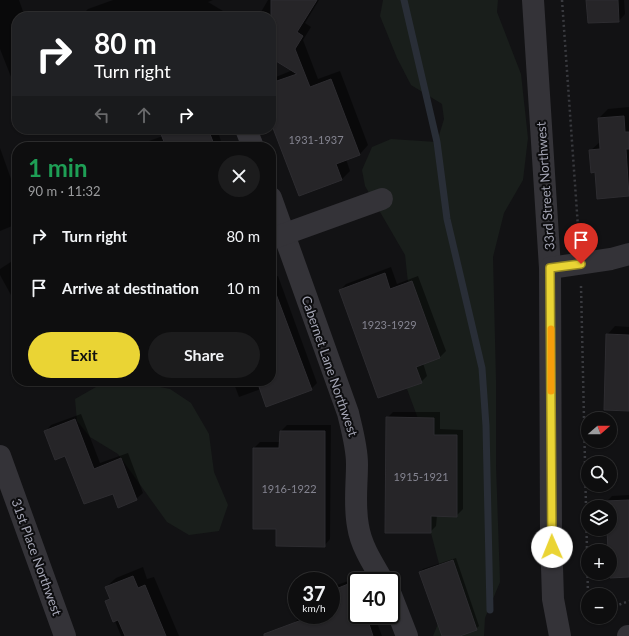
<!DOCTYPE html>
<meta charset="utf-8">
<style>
body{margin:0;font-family:Lato,sans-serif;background:#1c1c1d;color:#f1f3f6;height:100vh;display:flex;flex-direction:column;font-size:15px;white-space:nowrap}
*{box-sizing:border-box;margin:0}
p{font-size:13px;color:#9b9c9e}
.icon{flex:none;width:22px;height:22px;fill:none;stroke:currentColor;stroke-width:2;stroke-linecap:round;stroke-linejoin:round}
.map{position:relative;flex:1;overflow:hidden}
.sheet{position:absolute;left:12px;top:142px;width:264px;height:244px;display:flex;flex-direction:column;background:#0e0e0f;border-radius:16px;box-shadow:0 1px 3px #0004,0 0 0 1px #2e2e2f}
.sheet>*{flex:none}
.top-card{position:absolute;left:12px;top:12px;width:264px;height:122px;border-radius:16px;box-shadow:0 1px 3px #0004,0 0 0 1px #2e2e2f;background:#202124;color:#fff;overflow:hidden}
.needle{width:26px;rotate:70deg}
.tools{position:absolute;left:581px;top:412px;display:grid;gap:8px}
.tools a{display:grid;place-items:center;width:36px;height:36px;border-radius:50%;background:#0e0e0f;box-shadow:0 1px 3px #0004,0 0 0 1px #2e2e2f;font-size:20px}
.speed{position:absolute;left:288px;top:572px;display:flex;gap:8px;font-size:20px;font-weight:700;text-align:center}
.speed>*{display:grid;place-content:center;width:52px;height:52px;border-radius:50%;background:#0e0e0f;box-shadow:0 1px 3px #0004,0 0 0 1px #2e2e2f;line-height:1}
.speed small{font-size:10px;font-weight:400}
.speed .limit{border:2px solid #111;border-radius:6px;background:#fff;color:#111}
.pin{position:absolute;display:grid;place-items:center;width:34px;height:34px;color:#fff;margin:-41px -17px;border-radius:50% 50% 50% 0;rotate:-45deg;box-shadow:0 0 4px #0007}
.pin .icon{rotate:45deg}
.me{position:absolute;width:44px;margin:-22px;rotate:359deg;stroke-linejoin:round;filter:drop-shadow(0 0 3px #0008)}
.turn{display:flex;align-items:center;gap:14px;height:84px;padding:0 16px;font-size:18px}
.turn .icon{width:52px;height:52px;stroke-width:2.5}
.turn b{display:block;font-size:28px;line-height:34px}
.lanes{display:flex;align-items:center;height:38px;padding:0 16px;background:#0003;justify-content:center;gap:20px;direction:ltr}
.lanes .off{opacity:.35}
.round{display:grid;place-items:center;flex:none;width:42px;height:42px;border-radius:21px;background:#1c1c1d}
.overview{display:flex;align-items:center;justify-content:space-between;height:68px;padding:0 16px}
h1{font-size:24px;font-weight:700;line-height:30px;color:#1e9e55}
.action{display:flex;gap:8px;margin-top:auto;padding:8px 16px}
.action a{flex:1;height:46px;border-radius:24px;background:#ead434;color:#111;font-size:16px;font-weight:700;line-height:46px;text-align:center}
.action a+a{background:#1c1c1d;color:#f1f3f6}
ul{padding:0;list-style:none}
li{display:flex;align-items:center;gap:12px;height:52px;padding:0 16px}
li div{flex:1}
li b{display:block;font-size:15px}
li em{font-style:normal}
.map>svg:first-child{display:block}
.green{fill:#191e1b}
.shadow{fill:#0007}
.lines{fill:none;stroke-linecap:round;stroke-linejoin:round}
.stream{stroke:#292e37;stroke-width:7}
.building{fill:#262528;stroke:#2d2c30}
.path{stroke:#393a3f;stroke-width:2.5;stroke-dasharray:2 3;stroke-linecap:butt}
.minor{stroke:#343338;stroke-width:22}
.route-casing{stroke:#988a22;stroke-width:10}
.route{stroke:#ead434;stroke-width:7}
.slow{stroke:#f59e0b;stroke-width:7}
.labels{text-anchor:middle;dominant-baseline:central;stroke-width:4;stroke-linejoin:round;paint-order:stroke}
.number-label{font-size:11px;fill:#848490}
.street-label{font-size:13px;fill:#a4a5b4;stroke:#0d0d0f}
</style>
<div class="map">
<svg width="629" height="636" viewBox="0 0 629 636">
<rect width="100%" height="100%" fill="#121214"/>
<g class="green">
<polygon points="383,0 498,0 497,12 521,74 528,138 523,180 504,213 493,257 496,380 496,465 500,582 485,618 484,636 433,636 444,609 444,583 431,533 431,498 424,435 400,370 410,301 405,255 365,186 362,170 372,147 391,139 437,142 444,119 442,104 411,85 397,58 380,16"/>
<polygon points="131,381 170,389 191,403 209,434 214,472 228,505 219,531 189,535 167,522 118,454 90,437 77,421 75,399 96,387"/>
</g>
<g class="shadow">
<polygon points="0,0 19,0 25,17 17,17 17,86 15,87 0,49"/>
<polygon points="113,0 213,0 208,2 233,17 80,17 88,9"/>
<polygon points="268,0 319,0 305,23 311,27 303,40 318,79 340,71 368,145 360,154 346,159 350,171 341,180 271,120 271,79 293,70 271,57 271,17 258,17"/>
<polygon points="587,0 624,0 625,14 619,21"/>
<polygon points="629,107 629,195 598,197 596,171 590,151 601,141 599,118 608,109"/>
<polygon points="156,129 217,129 223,147 142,147 146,142 166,135"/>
<polygon points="0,148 15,190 17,190 17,224 0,231"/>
<polygon points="17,258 17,306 0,275 0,269"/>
<polygon points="391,267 397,284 418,276 446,351 440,357 423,363 427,376 421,382 340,290 346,284"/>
<polygon points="278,276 317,383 311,389 261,389 239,397 233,381 271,381 271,278"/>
<polygon points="615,326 629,327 629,410 607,335"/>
<polygon points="393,412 440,412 440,429 463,430 463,509 456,516 437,515 436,526 430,532 387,418"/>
<polygon points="81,414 100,463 128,453 143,493 136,499 113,492 66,455 45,432 51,425"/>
<polygon points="287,425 331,425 330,539 324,546 277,528 254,448 260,442 280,442 281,431"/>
<polygon points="629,495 629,576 610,561 608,529 610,529 610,507 607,507 606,502 612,496"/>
<polygon points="456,558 479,626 476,629 457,636 443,636 420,572 423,569"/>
<polygon points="143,567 147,579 154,577 179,636 121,636 107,601 110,597 106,587 116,578"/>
<polygon points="360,577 361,581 357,581 357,615 374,615 382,636 298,636 293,624 299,618 306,615 331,615 331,587"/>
</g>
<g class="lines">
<polyline class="stream" points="404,0 437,142 447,219 482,368 486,426 490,610"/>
</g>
<g class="building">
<polygon points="271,0 317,0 297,32 303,36 295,49 310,87 331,79 360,155 336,164 342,180 299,196 271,123 271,83 297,74 271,58"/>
<polygon points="586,0 618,0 619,22 588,23"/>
<polygon points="624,116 625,132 629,132 629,149 626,149 629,196 597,199 595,172 591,173 589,150 600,149 598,118"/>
<polygon points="159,129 208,129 215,147 166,147"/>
<polygon points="385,273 390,289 412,281 440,358 416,367 422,383 378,398 339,290"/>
<polygon points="271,286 273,286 312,390 266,407 257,381 271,381"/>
<polygon points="606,334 629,335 629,411 604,410"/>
<polygon points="386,417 434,418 434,435 457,435 457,517 431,516 431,533 385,533"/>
<polygon points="75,419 94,469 121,458 137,500 118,508 113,494 84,504 65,456 55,460 44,431"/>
<polygon points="280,431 325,431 325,547 276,546 276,529 253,529 253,448 279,448"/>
<polygon points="629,500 629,577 610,578 610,551 608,551 607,529 610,529 610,507 606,507 605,501"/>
<polygon points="453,560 477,630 460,636 442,636 419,572"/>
<polygon points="133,576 138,588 145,585 166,636 125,636 118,620 113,622 105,601 110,599 105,587"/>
<polygon points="353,582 357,592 357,615 366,615 373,636 264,636 264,634 315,615 331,615 331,591"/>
</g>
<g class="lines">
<g class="path">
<polyline points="562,0 579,241"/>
<polyline points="581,286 588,595"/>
<polyline points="610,608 629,601"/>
</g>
<g class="minor">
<polyline points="533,0 550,268 551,534 553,599 560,636"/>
<polyline points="246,129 253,147"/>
<path d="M271 198 348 413C352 430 357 447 357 464 357 485 354 505 358 526 361 546 373 564 383 581"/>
<polyline points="271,239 382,199"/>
<polyline points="550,268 611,259 629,254"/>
<polyline points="0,456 65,636"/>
<polyline points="391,595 407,636"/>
<polyline points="628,636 629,636"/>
</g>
</g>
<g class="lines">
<g class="route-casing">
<polyline id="route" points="552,547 550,268 581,264"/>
</g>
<use href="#route" class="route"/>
<polyline class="slow" points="551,329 551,391"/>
</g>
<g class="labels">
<g class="number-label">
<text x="316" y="139">1931-1937</text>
<text x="389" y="324">1923-1929</text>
<text x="421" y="476">1915-1921</text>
<text x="289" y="488">1916-1922</text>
</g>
<g class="street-label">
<text transform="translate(545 186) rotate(-94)">33rd Street Northwest</text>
<text transform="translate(330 366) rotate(71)">Cabernet Lane Northwest</text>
<text transform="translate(37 557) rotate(70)">31st Place Northwest</text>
</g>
</g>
</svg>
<div class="tools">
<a><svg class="needle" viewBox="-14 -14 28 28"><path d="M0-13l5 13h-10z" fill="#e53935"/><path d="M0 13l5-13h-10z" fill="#9b9c9e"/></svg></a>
<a><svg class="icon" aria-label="search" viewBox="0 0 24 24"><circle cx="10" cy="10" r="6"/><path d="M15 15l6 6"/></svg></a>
<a><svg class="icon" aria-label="layers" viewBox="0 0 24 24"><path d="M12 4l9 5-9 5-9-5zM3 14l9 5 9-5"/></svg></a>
<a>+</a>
<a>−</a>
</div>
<div class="speed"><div>37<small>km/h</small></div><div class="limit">40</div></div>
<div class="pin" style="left:581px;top:264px;background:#d93025"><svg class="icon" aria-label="arrive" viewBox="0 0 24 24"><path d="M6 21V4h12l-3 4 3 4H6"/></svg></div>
<svg class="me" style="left:552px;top:547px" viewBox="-20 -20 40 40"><circle r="19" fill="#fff"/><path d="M0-13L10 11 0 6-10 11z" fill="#ead434"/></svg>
<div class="top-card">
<div class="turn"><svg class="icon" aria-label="right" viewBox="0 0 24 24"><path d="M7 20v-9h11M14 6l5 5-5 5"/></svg><div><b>80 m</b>Turn right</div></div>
<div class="lanes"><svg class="icon off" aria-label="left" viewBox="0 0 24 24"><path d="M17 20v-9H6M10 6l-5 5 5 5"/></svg><svg class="icon off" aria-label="ahead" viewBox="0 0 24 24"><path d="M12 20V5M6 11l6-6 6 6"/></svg><svg class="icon" aria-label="right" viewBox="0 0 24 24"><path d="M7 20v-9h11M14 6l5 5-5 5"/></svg></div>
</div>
<section class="sheet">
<div class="overview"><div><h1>1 min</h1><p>90 m · 11:32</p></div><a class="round"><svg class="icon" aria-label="close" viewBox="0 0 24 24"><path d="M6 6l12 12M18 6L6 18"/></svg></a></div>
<ul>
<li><svg class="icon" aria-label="right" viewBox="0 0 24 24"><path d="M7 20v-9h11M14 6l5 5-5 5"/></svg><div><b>Turn right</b></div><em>80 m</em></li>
<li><svg class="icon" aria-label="arrive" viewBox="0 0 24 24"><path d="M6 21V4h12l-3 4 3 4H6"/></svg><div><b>Arrive at destination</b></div><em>10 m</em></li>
</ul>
<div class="action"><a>Exit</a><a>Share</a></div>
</section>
</div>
